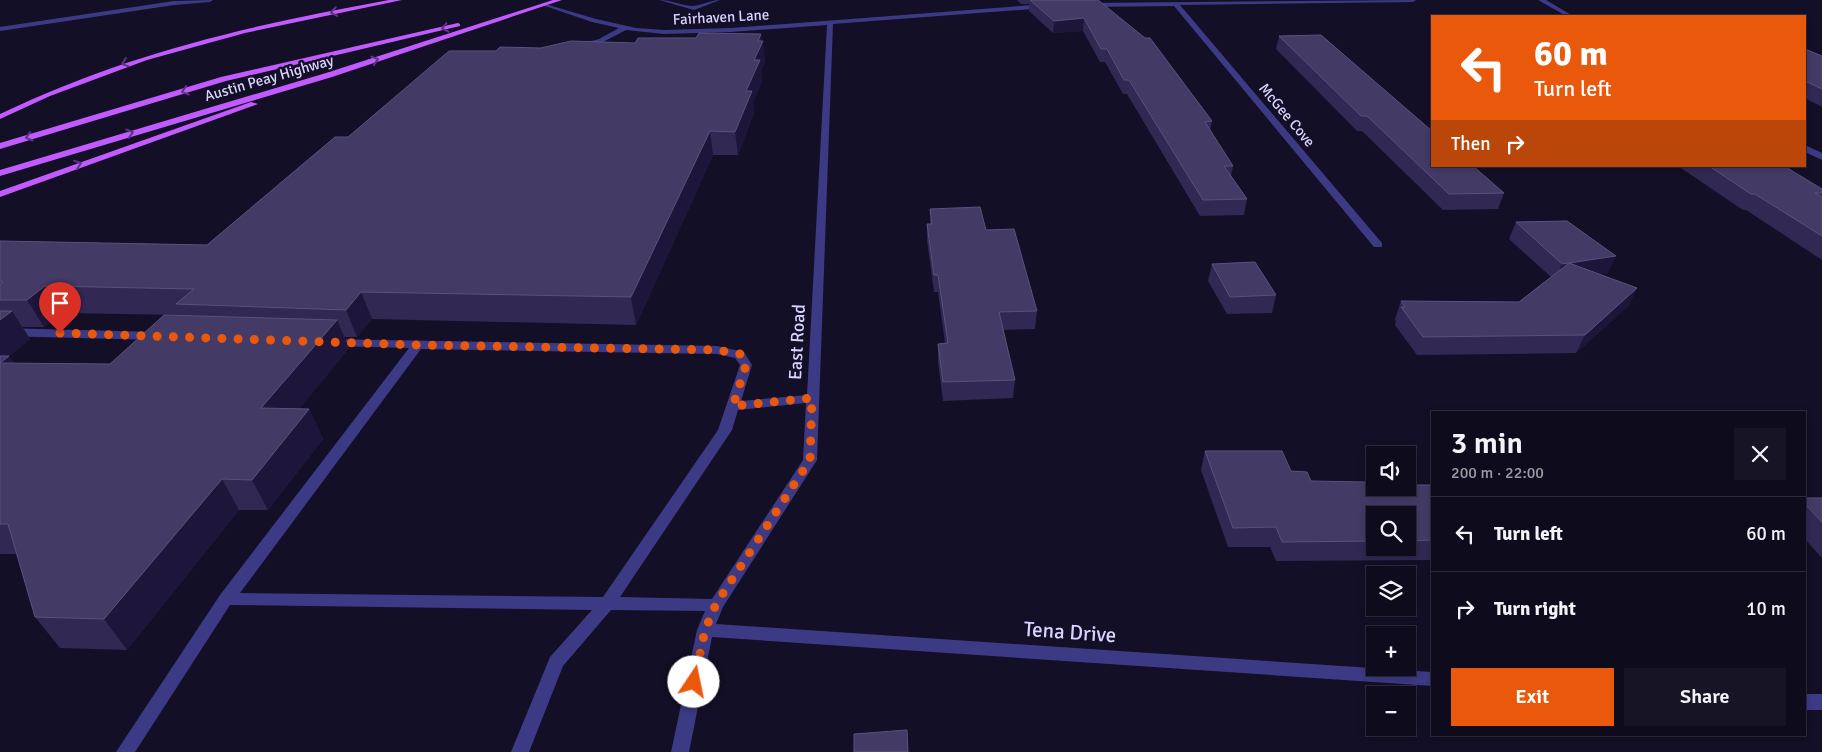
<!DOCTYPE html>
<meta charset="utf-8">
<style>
body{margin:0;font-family:Signika,sans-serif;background:#171425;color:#f1f3f6;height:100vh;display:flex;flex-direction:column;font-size:19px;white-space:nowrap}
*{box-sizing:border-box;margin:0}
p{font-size:16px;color:#9b9ba3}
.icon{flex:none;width:28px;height:28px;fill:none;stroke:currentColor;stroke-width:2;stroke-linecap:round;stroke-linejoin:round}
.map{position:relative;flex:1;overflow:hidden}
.panel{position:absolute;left:1431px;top:411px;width:375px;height:325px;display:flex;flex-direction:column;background:#0e0b1c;border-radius:0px;box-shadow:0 2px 8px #0003,0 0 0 1px #2e2b3b}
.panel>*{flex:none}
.guide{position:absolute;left:1431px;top:15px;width:375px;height:152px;border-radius:0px;box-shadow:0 2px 8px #0003,0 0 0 1px #2e2b3b;background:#ea580c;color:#fff;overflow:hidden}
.fabs{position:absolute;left:1366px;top:446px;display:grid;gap:10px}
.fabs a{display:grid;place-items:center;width:50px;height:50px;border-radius:0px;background:#0e0b1c;box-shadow:0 2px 8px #0003,0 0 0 1px #2e2b3b;font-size:25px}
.pin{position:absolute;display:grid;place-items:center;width:42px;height:42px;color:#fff;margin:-51px -21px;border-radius:50% 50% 50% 0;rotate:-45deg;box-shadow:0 0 5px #0007}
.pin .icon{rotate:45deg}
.me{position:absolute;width:55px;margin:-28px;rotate:11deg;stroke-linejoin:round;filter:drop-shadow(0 0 4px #0008)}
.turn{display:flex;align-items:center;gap:18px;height:105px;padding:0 20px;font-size:22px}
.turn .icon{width:65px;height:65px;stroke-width:2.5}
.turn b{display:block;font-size:35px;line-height:42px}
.then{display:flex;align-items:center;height:48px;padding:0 20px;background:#0003;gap:10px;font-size:19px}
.round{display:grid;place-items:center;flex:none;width:52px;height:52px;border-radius:0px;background:#171425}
.head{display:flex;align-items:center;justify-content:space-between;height:85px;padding:0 20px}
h1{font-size:30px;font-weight:600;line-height:38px}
.button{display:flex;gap:10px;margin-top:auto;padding:10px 20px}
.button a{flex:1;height:58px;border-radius:0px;background:#ea580c;color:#fff;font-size:20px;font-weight:600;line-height:58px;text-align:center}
.button a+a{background:#171425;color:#f1f3f6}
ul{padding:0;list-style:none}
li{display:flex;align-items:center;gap:15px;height:75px;padding:0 20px;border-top:1px solid #2e2b3b}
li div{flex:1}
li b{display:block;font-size:19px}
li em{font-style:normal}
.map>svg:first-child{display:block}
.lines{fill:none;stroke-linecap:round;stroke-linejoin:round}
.minor{fill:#3d3a85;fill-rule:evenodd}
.major{fill:#c25bff;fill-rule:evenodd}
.wall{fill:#312854;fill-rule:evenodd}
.shaded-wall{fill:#1d163a}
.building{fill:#433a66;stroke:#5a527e}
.oneway{stroke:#623188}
.route{stroke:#ea580c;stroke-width:9;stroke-dasharray:0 16.2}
.labels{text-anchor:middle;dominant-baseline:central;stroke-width:5;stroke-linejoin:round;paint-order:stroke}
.far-street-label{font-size:15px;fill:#d9d4ff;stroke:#130f26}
.street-label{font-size:18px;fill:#d9d4ff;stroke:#130f26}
.near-street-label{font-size:21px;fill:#d9d4ff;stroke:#130f26}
</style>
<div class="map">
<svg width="1822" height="752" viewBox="0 0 1822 752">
<rect width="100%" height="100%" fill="#130f26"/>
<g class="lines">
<g class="minor">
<polygon points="213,0 210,2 174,5 0,31 0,27 174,1"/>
<path d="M659 0C671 0 680 5 692 6 701 6 710 0 720 0L694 10Z"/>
<polygon points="1416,0 1413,2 1180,5 1382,243 1382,247 1374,247 1174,6 1086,7 1083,5 1086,3"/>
<polygon points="1538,0 1546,0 1573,16 1566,16"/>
<path d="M542 3 596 19 636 28 664 30 731 28 1046 4 1049 6 1046 8 833 24 817 460 723 607 716 624 1432 672V686L712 637 689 752H671L697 630 705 611 611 610 563 666 529 752H511L550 657 592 610 230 605 135 752H116L220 595 409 348 331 346 325 342 327 339 717 346 744 352 752 365 741 401 807 395 827 25 731 32 664 34 626 30 603 42 582 47 578 45 580 44 599 39 619 28 592 22 542 5ZM421 349 717 354 735 358 740 365 718 430 603 597 240 593ZM806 403 803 460 712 599 620 597 732 430 738 410Z"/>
<polygon points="1805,145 1822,153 1822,160 1805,152"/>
<polygon points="0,328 159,332 165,336 159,340 0,336"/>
<rect x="1805" y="694" width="17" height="16"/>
</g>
<g class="major">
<path d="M389 0H402L245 33 147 60 50 96 0 119V114C127 53 251 25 389 0Z"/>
<polygon points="553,0 562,0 332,77 0,176 0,170 326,73"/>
<polygon points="458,23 460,24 460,26 226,81 0,149 0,143 221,77"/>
<polygon points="251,102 258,104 0,197 0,191"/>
</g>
</g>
<g class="wall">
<polygon points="1017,0 1098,0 1212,121 1210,130 1233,166 1231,176 1247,199 1244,215 1200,216 1127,94 1123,94 1105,62 1100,62 1083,31 1053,33 1029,11 1029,4 1021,4"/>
<path d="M761 34 765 61 761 71 762 81 753 102 754 113 738 155H713L636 325 372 319 357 337H344L349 348 299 409H309L323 439 268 510H239L127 650 60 648 35 617 17 554H0V241L207 245 348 137 496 51 635 43ZM62 313 182 315 110 364 14 363 9 356 30 339 23 327H44Z"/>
<polygon points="1279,36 1504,193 1498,209 1443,210 1362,131 1357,131 1276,49"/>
<polygon points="1805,49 1822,56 1822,107 1805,98"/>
<polygon points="1678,166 1784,166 1822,189 1822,260 1746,210 1743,210"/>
<polygon points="930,209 986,230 1037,311 1035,329 1003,330 1015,380 1013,398 943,401 938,362 938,344 945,343 938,292 934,292 927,241 927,224 930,224"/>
<polygon points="1516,222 1608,273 1598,274 1637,288 1628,306 1576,353 1417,355 1395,325 1396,321 1395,319 1401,301 1519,302 1551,277 1509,239"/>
<polygon points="1212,264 1276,295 1272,313 1227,314 1208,281"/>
<path d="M1205 451 1291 471 1311 481 1367 485H1432V560L1276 561 1270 547H1228L1201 470ZM1375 515H1408V548H1375Z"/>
<polygon points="1805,498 1822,498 1822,558 1805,539"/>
</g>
<g class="shaded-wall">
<polygon points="1084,18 1083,31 1053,33 1054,21"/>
<polygon points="761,34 762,43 763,41 765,61 761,71 762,81 753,102 754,113 738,155 735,132 754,60 758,41"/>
<polygon points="710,131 713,155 636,325 631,297"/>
<polygon points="1616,256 1608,273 1555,281 1562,264"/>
<polygon points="45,286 62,313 44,327 27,300"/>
<polygon points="1637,288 1628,306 1576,353 1585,335"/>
<polygon points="361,292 372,319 357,337 346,310"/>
<polygon points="12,311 30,339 3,361 9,356 28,385 0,363 0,320"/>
<polygon points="337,320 349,348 276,438 261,408"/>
<polygon points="309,409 323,439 268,510 252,480"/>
<polygon points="222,479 239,510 127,650 104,619"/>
</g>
<g class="building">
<polygon points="1030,0 1098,0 1145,38 1150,38 1212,121 1205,122 1233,166 1224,166 1247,199 1203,200 1129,80 1124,80 1107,49 1101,49 1084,18 1054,21"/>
<polygon points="699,33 761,34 758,41 763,41 754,60 760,60 746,91 752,91 735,132 710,131 631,297 361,292 346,310 176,304 194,289 45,286 27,300 0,300 0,284 3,282 0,281 0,241 207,245 335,137 348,137 449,51 496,51 500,47 541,48 571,41 635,43 638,38 696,38"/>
<polygon points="1321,35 1432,131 1432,166 1473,166 1504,193 1449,194 1367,116 1361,116 1279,36"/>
<polygon points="1805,49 1822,56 1822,89 1805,81"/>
<polygon points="1709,166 1784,166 1822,189 1822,193 1815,193 1822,197 1822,236 1755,194 1751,194"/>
<polygon points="980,207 986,230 1014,229 1037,311 999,312 1015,380 943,382 938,344 948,343 938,275 934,275 927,224 932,224 930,209"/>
<polygon points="1567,221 1616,256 1562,264 1516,222"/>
<polygon points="1255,262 1276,295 1230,297 1212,264"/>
<polygon points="1569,263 1637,288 1585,335 1423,337 1401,307 1405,307 1401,301 1519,302"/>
<polygon points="0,311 12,311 0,320"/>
<polygon points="164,315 337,320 261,408 309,409 252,480 222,479 104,619 35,617 8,524 0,524 0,356 9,356 0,363 110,364"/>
<polygon points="1205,451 1282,451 1291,471 1307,472 1311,481 1365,482 1367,485 1375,485 1375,488 1408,488 1408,485 1432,485 1432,540 1408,541 1408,515 1375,515 1375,541 1282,542 1276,527 1233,528"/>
<polygon points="1805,498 1822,498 1822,522 1805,504"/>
<polygon points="907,730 908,752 854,752 854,734"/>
</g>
<defs><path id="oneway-chevron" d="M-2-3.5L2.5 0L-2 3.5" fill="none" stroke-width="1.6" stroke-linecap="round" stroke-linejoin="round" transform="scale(1.25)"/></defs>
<g class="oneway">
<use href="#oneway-chevron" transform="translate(334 12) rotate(170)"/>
<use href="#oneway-chevron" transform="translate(445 28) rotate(167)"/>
<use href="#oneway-chevron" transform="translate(375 60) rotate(-18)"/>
<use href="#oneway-chevron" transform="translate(125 63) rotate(161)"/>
<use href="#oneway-chevron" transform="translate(185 91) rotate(164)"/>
<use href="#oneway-chevron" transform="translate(130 133) rotate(-17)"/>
<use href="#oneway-chevron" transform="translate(29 137) rotate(163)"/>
<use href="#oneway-chevron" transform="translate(78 164) rotate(-20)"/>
</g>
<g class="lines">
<polyline class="route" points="60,333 418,345 717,350 740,354 746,365 733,406 812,398 810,460 716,604 705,630 694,682"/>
</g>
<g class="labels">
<g class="far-street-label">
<text transform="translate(721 17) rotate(-3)">Fairhaven Lane</text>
<text transform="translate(269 78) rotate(-16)">Austin Peay Highway</text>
<text transform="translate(1287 115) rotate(50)">McGee Cove</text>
</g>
<g class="street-label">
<text transform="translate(797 342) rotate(-87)">East Road</text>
</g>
<g class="near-street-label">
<text transform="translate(1070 632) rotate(4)">Tena Drive</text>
</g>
</g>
</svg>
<div class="fabs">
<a><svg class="icon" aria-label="sound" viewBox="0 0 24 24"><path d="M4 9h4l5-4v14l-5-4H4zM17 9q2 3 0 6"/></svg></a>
<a><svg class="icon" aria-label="search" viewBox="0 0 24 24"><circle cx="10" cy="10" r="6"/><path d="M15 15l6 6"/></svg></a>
<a><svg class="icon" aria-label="layers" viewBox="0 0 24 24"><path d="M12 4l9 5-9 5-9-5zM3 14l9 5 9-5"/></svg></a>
<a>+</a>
<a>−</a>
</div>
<div class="pin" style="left:60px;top:333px;background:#d93025"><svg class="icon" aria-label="arrive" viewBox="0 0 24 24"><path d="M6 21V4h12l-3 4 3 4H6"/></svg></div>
<svg class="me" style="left:694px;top:682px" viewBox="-20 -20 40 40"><circle r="19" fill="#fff"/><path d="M0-13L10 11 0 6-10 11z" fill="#ea580c"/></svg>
<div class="guide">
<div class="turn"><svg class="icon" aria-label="left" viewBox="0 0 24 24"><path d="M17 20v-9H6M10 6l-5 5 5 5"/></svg><div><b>60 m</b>Turn left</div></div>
<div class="then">Then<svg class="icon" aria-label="right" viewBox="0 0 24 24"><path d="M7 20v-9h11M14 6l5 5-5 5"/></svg></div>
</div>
<section class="panel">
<div class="head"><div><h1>3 min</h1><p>200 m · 22:00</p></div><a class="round"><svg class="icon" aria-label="close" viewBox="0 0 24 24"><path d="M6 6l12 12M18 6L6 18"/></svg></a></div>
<ul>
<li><svg class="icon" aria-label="left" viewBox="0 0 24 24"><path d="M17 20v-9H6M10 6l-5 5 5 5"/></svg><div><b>Turn left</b></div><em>60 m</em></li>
<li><svg class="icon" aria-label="right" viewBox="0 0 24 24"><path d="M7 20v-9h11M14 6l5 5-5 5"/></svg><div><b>Turn right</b></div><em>10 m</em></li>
</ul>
<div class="button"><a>Exit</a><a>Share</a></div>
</section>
</div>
